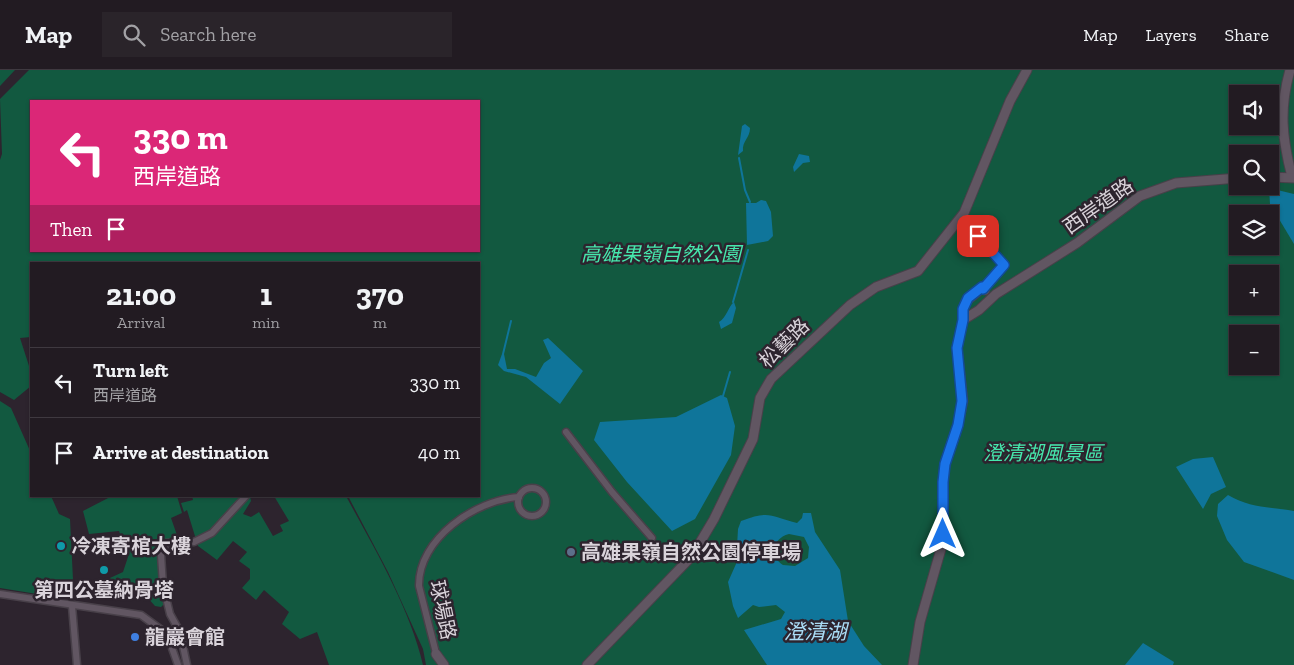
<!DOCTYPE html>
<meta charset="utf-8">
<style>
body{margin:0;font-family:"Zilla Slab","Noto Sans TC",serif;background:#2a242a;color:#f1f3f6;height:100vh;display:flex;flex-direction:column;font-size:19px;white-space:nowrap}
*{box-sizing:border-box;margin:0}
p{font-size:16px;color:#a2a1a5}
.icon{flex:none;width:28px;height:28px;fill:none;stroke:currentColor;stroke-width:2;stroke-linecap:round;stroke-linejoin:round}
.map{position:relative;flex:1;overflow:hidden}
.details{position:absolute;left:30px;top:192px;width:450px;height:235px;display:flex;flex-direction:column;background:#221b22;border-radius:0px;box-shadow:0 1px 4px #0004,0 0 0 1px #3f3940}
.details>*{flex:none}
.banner{position:absolute;left:30px;top:30px;width:450px;height:152px;border-radius:0px;box-shadow:0 1px 4px #0004,0 0 0 1px #3f3940;background:#db2777;color:#fff;overflow:hidden}
.controls{position:absolute;left:1229px;top:15px;display:grid;gap:10px}
.controls a{display:grid;place-items:center;width:50px;height:50px;border-radius:0px;background:#221b22;box-shadow:0 1px 4px #0004,0 0 0 1px #3f3940;font-size:25px}
.pin{position:absolute;display:grid;place-items:center;width:42px;height:42px;color:#fff;margin:-21px;border-radius:10px;box-shadow:0 2px 8px #0006}
.me{position:absolute;width:55px;margin:-28px;rotate:0deg;stroke-linejoin:round;filter:drop-shadow(0 0 4px #0008)}
.turn{display:flex;align-items:center;gap:18px;height:105px;padding:0 20px;font-size:22px}
.turn .icon{width:65px;height:65px;stroke-width:2.5}
.turn b{display:block;font-size:35px;line-height:42px}
.then{display:flex;align-items:center;height:48px;padding:0 20px;background:#0003;gap:10px;font-size:19px}
.eta{display:flex;justify-content:space-evenly;align-items:center;height:85px;text-align:center}
.eta b{font-size:30px;font-weight:700;line-height:35px}
ul{padding:0;list-style:none}
li{display:flex;align-items:center;gap:15px;height:70px;padding:0 20px;border-top:1px solid #3f3940}
li div{flex:1}
li b{display:block;font-size:19px}
li em{font-style:normal}
header{display:flex;align-items:center;gap:30px;box-sizing:border-box;height:70px;padding:0 25px;background:#221b22;border-bottom:1px solid #3f3940}
header strong{font-size:24px}
nav{display:flex;gap:28px;margin-inline-start:auto;font-size:18px}
.search{width:350px;height:45px;background:#2a242a;display:flex;align-items:center;gap:12px;box-sizing:border-box;padding:0 18px;border-radius:0px;color:#a2a1a5;font-size:19px}
.map>svg:first-child{display:block}
.green{fill:#125940;fill-rule:evenodd}
.water{fill:#0f759a;fill-rule:evenodd}
.lines{fill:none;stroke-linecap:round;stroke-linejoin:round}
.stream{stroke:#0f759a;stroke-width:2}
.street-casing{stroke:#484049;stroke-width:9}
.secondary-casing{stroke:#484049;stroke-width:11}
.street{stroke:#615662;stroke-width:6}
.secondary{stroke:#615662;stroke-width:9}
.route-casing{stroke:#114b97;stroke-width:12}
.route{stroke:#1a73e8;stroke-width:9}
.culture-dot{fill:#0f9aa8;stroke:#2d242e;stroke-width:2}
.service-dot{fill:#5c6f8a;stroke:#2d242e;stroke-width:2}
.shop-dot{fill:#3f7fe0;stroke:#2d242e;stroke-width:2}
.labels{text-anchor:middle;dominant-baseline:central;stroke-width:5;stroke-linejoin:round;paint-order:stroke}
.street-label{font-size:20px;fill:#d9d3da;stroke:#2d242e}
.park-label{font-size:20px;font-style:italic;fill:#46e8ad;stroke:#2d242e}
.poi-label{font-size:20px;font-weight:bold;fill:#d9d3da;stroke:#2d242e;text-anchor:start}
.water-label{font-size:21px;font-style:italic;fill:#aadcf6;stroke:#2d242e}
</style>
<header>
<strong>Map</strong>
<div class="search"><svg class="icon" aria-label="search" viewBox="0 0 24 24"><circle cx="10" cy="10" r="6"/><path d="M15 15l6 6"/></svg>Search here</div>
<nav><a>Map</a><a>Layers</a><a>Share</a></nav>
</header>
<div class="map">
<svg width="1294" height="595" viewBox="0 0 1294 595">
<rect width="100%" height="100%" fill="#2d242e"/>
<g class="green">
<polygon points="0,0 15,0 0,16"/>
<path d="M29 0H1294V595H426L423 579 388 502 348 426H479V194H31V267L20 268 30 299 31 316 14 330 0 322V90L2 84 0 29ZM1238 24H1270V56H1238ZM31 31H479V181H31ZM1238 84H1270V116H1238ZM1238 144H1270V176H1238ZM1238 204H1270V236H1238ZM1238 264H1270V296H1238Z"/>
<polygon points="0,331 11,338 31,383 31,426 51,426 59,444 70,449 74,530 0,518"/>
<polygon points="112,426 148,426 151,428 151,426 177,426 182,443 171,448 178,468 164,471 158,485 164,534 161,537 155,536 147,527 101,520 99,513 123,502 128,487 119,461 89,464 83,441"/>
<path d="M192 426H250L251 431 243 444 251 447 259 442 273 466 283 461 280 455 289 451 274 426H346C374 478 410 538 423 595H329L317 562 300 569 282 554 289 542 264 520 256 530 242 518 250 509V499L239 491 247 482 233 471 217 490 198 476 187 440 184 442 181 433 193 430Z"/>
</g>
<g class="water">
<path d="M745 54 750 58C750 68 742 71 743 81L738 85 742 56Z"/>
<polygon points="799,84 809,86 810,92 803,93 794,102 793,97"/>
<polygon points="1269,118 1294,124 1294,174 1270,134"/>
<polygon points="761,130 766,131 771,142 773,166 768,171 747,175 746,133 756,133"/>
<path d="M734 232 736 238 732 253 721 259 719 252C727 247 728 237 734 232Z"/>
<polygon points="548,268 583,301 560,334 526,307 504,301 498,295 502,284 504,284 507,299 515,299 536,307 544,293 551,288 543,270"/>
<polygon points="721,325 727,328 735,356 731,385 695,449 672,461 627,412 594,370 600,352 676,347"/>
<polygon points="1213,387 1226,417 1211,424 1203,439 1176,397 1193,389"/>
<path d="M1228 425C1250 438 1270 437 1294 441V510L1244 492 1227 470 1217 446 1218 434Z"/>
<path d="M803 443H811L815 462 840 500 848 551 864 576 882 595H767L744 560 781 549 785 542 776 535 759 537 753 535 738 548 733 536 728 512 736 494 738 459 741 451C770 440 770 446 797 453L802 448ZM789 464 804 467 809 477 808 488 795 496 783 495C768 486 773 468 789 464Z"/>
<polygon points="1143,573 1174,592 1173,595 1125,595"/>
</g>
<g class="lines">
<g class="stream">
<polyline points="739,88 745,120 750,132"/>
<polyline points="733,232 748,180"/>
<polyline points="503,284 511,251"/>
<polyline points="723,326 730,302"/>
</g>
<g class="street-casing">
<g id="street">
<polyline points="566,362 612,422 652,468"/>
<circle cx="532" cy="432" r="14"/>
<polyline points="0,524 141,545 167,564 178,595"/>
<polyline points="72,536 77,595"/>
<path d="M437 587 419 516C418 469 475 430 519 427"/>
<polyline points="187,595 180,562 170,544 163,515 161,485 166,473 194,472 212,463 246,426"/>
</g>
</g>
<g class="secondary-casing">
<g id="secondary">
<path d="M1290 0C1279 39 1282 68 1292 107"/>
<polyline points="1270,107 1294,108"/>
<polyline points="978,166 1004,195 983,219"/>
<path d="M963 250C963 224 969 233 982 217L985 220"/>
<polyline points="436,584 444,595"/>
<polyline points="587,595 692,486 714,449 753,369 760,328 771,309 850,235 876,217 918,201 964,143 1010,31 1027,0"/>
<polyline points="913,595 920,552 943,472 943,412 945,394 958,355 963,331 957,278 963,250 979,240 996,224 1077,173 1140,126 1176,113 1238,108"/>
</g>
</g>
<use href="#street" class="street"/>
<use href="#secondary" class="secondary"/>
</g>
<g class="lines">
<g class="route-casing">
<polyline id="route" points="943,464 943,412 945,394 958,355 962,331 957,278 963,250 963,239 968,228 982,217 983,219 1004,195 978,166"/>
</g>
<use href="#route" class="route"/>
</g>
<g class="culture-dot">
<circle cx="61" cy="476" r="5"/>
<circle cx="104" cy="500" r="5"/>
</g>
<circle class="service-dot" cx="571" cy="482" r="5"/>
<circle class="shop-dot" cx="135" cy="567" r="5"/>
<g class="labels">
<g class="street-label">
<text transform="translate(1098 136) rotate(-35)">西岸道路</text>
<text transform="translate(784 273) rotate(-44)">松藝路</text>
<text transform="translate(443 540) rotate(78)">球場路</text>
</g>
<g class="park-label">
<text x="661" y="184">高雄果嶺自然公園</text>
<text x="1043" y="383">澄清湖風景區</text>
</g>
<g class="poi-label">
<text x="71" y="476">冷凍寄棺大樓</text>
<text x="581" y="482">高雄果嶺自然公園停車場</text>
<text x="104" y="520" text-anchor="middle">第四公墓納骨塔</text>
<text x="145" y="567">龍巖會館</text>
</g>
<g class="water-label">
<text x="815" y="561">澄清湖</text>
</g>
</g>
</svg>
<div class="controls">
<a><svg class="icon" aria-label="sound" viewBox="0 0 24 24"><path d="M4 9h4l5-4v14l-5-4H4zM17 9q2 3 0 6"/></svg></a>
<a><svg class="icon" aria-label="search" viewBox="0 0 24 24"><circle cx="10" cy="10" r="6"/><path d="M15 15l6 6"/></svg></a>
<a><svg class="icon" aria-label="layers" viewBox="0 0 24 24"><path d="M12 4l9 5-9 5-9-5zM3 14l9 5 9-5"/></svg></a>
<a>+</a>
<a>−</a>
</div>
<div class="pin" style="left:978px;top:166px;background:#d93025"><svg class="icon" aria-label="arrive" viewBox="0 0 24 24"><path d="M6 21V4h12l-3 4 3 4H6"/></svg></div>
<svg class="me" style="left:943px;top:464px" viewBox="-20 -20 40 40"><path d="M0-17L14 15 0 8-14 15z" fill="#1a73e8" stroke="#fff" stroke-width="4"/></svg>
<div class="banner">
<div class="turn"><svg class="icon" aria-label="left" viewBox="0 0 24 24"><path d="M17 20v-9H6M10 6l-5 5 5 5"/></svg><div><b>330 m</b>西岸道路</div></div>
<div class="then">Then<svg class="icon" aria-label="arrive" viewBox="0 0 24 24"><path d="M6 21V4h12l-3 4 3 4H6"/></svg></div>
</div>
<section class="details">
<div class="eta">
<div><b>21:00</b><p>Arrival</p></div>
<div><b>1</b><p>min</p></div>
<div><b>370</b><p>m</p></div>
</div>
<ul>
<li><svg class="icon" aria-label="left" viewBox="0 0 24 24"><path d="M17 20v-9H6M10 6l-5 5 5 5"/></svg><div><b>Turn left</b><p>西岸道路</p></div><em>330 m</em></li>
<li><svg class="icon" aria-label="arrive" viewBox="0 0 24 24"><path d="M6 21V4h12l-3 4 3 4H6"/></svg><div><b>Arrive at destination</b></div><em>40 m</em></li>
</ul>
</section>
</div>
